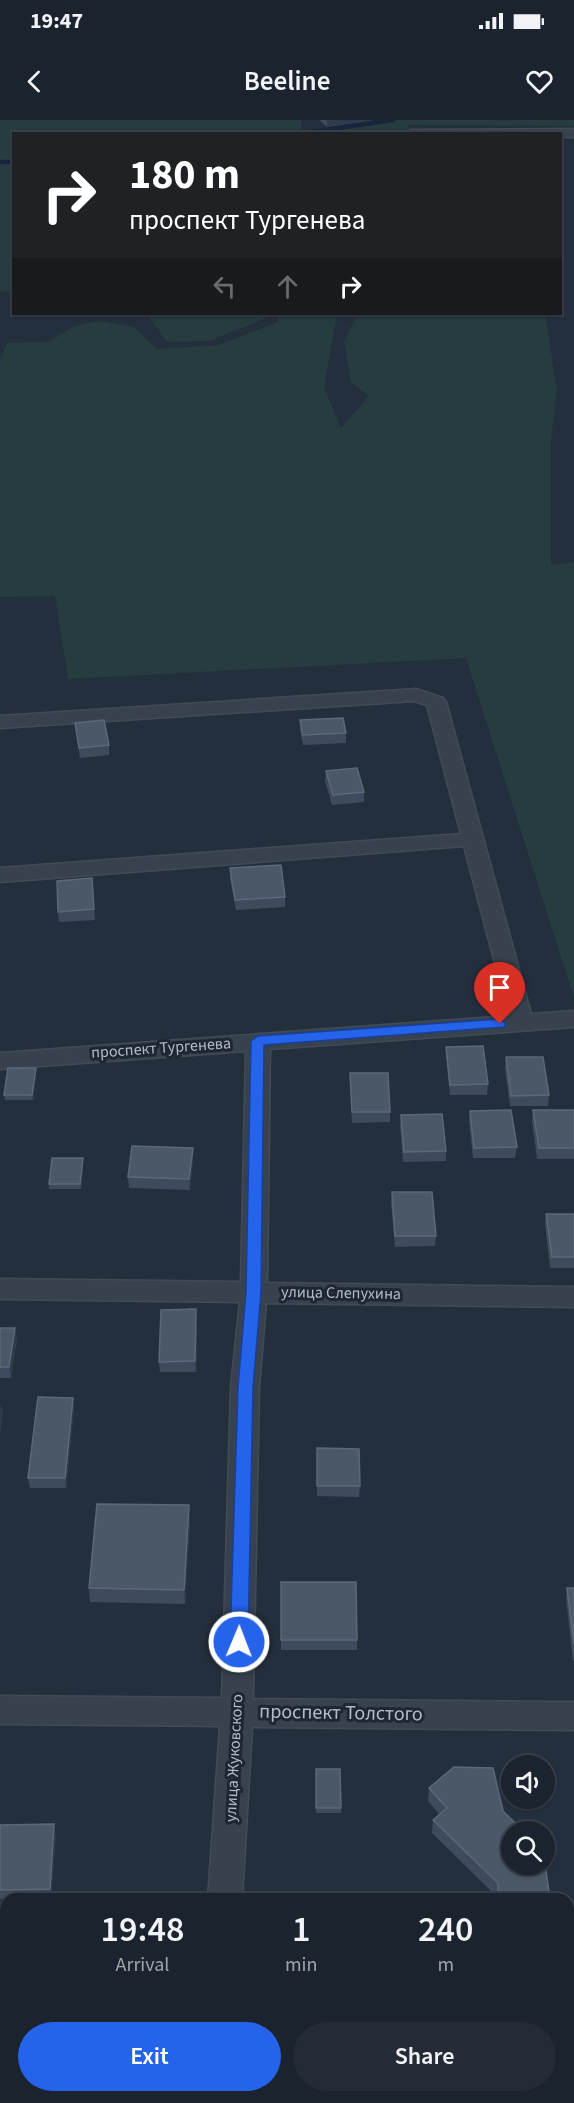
<!DOCTYPE html>
<meta charset="utf-8">
<style>
body{margin:0;font-family:"Source Sans 3",sans-serif;background:#242b36;color:#f1f3f6;height:100vh;display:flex;flex-direction:column;font-size:22px;white-space:nowrap}
*{box-sizing:border-box;margin:0}
p{font-size:20px;color:#a0a4aa}
.icon{flex:none;width:33px;height:33px;fill:none;stroke:currentColor;stroke-width:2;stroke-linecap:round;stroke-linejoin:round}
.map{position:relative;flex:1;overflow:hidden}
.panel{position:absolute;left:0px;top:1773px;width:574px;height:210px;display:flex;flex-direction:column;background:#1b232e;border-radius:18px 18px 0 0;box-shadow:0 2px 4px #0004,0 0 0 2px #39404a}
.panel>*{flex:none}
.guide{position:absolute;left:12px;top:12px;width:550px;height:183px;border-radius:0px;box-shadow:0 2px 4px #0004,0 0 0 2px #39404a;background:#202124;color:#fff;overflow:hidden}
.tools{position:absolute;left:501px;top:1635px;display:grid;gap:12px}
.tools a{display:grid;place-items:center;width:54px;height:54px;border-radius:50%;background:#1b232e;box-shadow:0 2px 4px #0004,0 0 0 2px #39404a;font-size:30px}
.pin{position:absolute;display:grid;place-items:center;width:51px;height:51px;color:#fff;margin:-62px -26px;border-radius:50% 50% 50% 0;rotate:-45deg;box-shadow:0 0 6px #0007}
.pin .icon{rotate:45deg}
.me{position:absolute;width:66px;margin:-33px;rotate:1deg;stroke-linejoin:round;filter:drop-shadow(0 0 4px #0008)}
.turn{display:flex;align-items:center;gap:21px;height:126px;padding:0 18px;font-size:27px}
.turn .icon{width:78px;height:78px;stroke-width:2.5}
.turn b{display:block;font-size:42px;line-height:51px}
.lanes{display:flex;align-items:center;height:57px;padding:0 18px;background:#0003;justify-content:center;gap:30px;direction:ltr}
.lanes .off{opacity:.35}
.eta{display:flex;justify-content:space-evenly;align-items:center;height:102px;text-align:center}
.eta b{font-size:36px;font-weight:600;line-height:42px}
.primary-button{display:flex;gap:12px;margin-top:auto;padding:12px 18px}
.primary-button a{flex:1;height:69px;border-radius:36px;background:#2563eb;color:#fff;font-size:24px;font-weight:600;line-height:69px;text-align:center}
.primary-button a+a{background:#242b36;color:#f1f3f6}
.status{display:flex;justify-content:space-between;align-items:center;height:42px;padding:0 30px;background:#1b232e;direction:ltr}
.status svg{height:16px;fill:currentColor}
header{display:flex;justify-content:space-between;align-items:center;height:78px;padding:0 18px;background:#1b232e;font-size:27px;font-weight:600}
.map>svg:first-child{display:block}
.green{fill:#263c3f}
.lines{fill:none;stroke-linecap:round;stroke-linejoin:round}
.stream{stroke:#17263c;stroke-width:4.5}
.street-casing{stroke:#414a57;stroke-width:3}
.street{fill:#38414e;fill-rule:evenodd}
.wall{fill:#3f4b5c}
.shaded-wall{fill:#2f3b4b}
.building{fill:#4b5868;stroke:#5c6777;stroke-width:1.5}
.route{fill:#2563eb;stroke:#184099;stroke-width:1.5}
.labels{text-anchor:middle;dominant-baseline:central;stroke-width:6;stroke-linejoin:round;paint-order:stroke}
.street-label{font-size:16px;fill:#b4bcc9;stroke:#1d2633}
.near-street-label{font-size:20px;fill:#b4bcc9;stroke:#1d2633}
</style>
<div class="status"><b>19:47</b><svg viewBox="0 0 49 12"><path d="M0 12V9h3v3zM5 12V6h3v6zM10 12V3h3v9zM15 12V0h3v12zM26 1h20v11H26zM47 4h2v5h-2z"/></svg></div>
<header><svg class="icon" aria-label="back" viewBox="0 0 24 24"><path d="M15 5l-7 7 7 7"/></svg>Beeline<svg class="icon" aria-label="heart" viewBox="0 0 24 24"><path d="M12 20l-8-8c-3-5 5-10 8-4 3-6 11-1 8 4z"/></svg></header>
<div class="map">
<svg width="574" height="1983" viewBox="0 0 574 1983">
<rect width="100%" height="100%" fill="#242f3e"/>
<g class="green">
<polygon points="0,0 301,0 301,11 384,0 574,0 574,6 408,5 409,14 14,14 13,173 0,171"/>
<polygon points="147,194 269,194 271,196 209,221 167,222"/>
<polygon points="276,194 337,194 324,268 341,308 369,276 351,262 344,221 358,194 545,194 557,270 551,319 551,445 574,442 574,878 466,538 68,559 55,476 0,477 0,239 7,223 49,222 74,206 101,201 133,207 157,229 219,225 278,202"/>
</g>
<g class="lines">
<g class="stream">
<polyline points="297,14 393,0"/>
<polyline points="0,42 14,42"/>
</g>
<g class="street-casing">
<g id="street">
<polygon points="574,9 574,17 561,17 561,14 405,14 411,10"/>
<polygon points="416,569 443,578 446,582 531,894 574,891 574,907 270,929 267,1163 574,1167 574,1187 266,1183 259,1267 253,1579 574,1582 574,1610 252,1607 242,1779 208,1779 220,1606 0,1604 0,1576 222,1578 231,1267 240,1182 0,1179 0,1159 241,1162 246,931 0,949 0,933 509,896 464,726 0,762 0,748 461,714 427,585 414,581 0,608 0,596"/>
<polygon points="568,1875 574,1876 574,1910 568,1909"/>
<rect x="198" y="1977" width="36" height="6"/>
</g>
</g>
<use href="#street" class="street"/>
</g>
<g class="wall">
<polygon points="319,0 373,0 327,7"/>
<polygon points="300,600 346,613 346,623 303,625 300,610"/>
<polygon points="75,603 109,625 109,635 80,638"/>
<polygon points="326,651 364,672 364,682 332,685 325,661"/>
<polygon points="230,748 285,777 285,787 236,790 230,759"/>
<polygon points="92,758 95,800 59,802 58,792"/>
<polygon points="446,927 488,964 487,975 450,975 446,937"/>
<polygon points="506,937 549,975 548,986 510,986 505,948"/>
<polygon points="36,953 33,980 5,980 4,975"/>
<polygon points="350,953 390,992 390,1002 352,1003"/>
<polygon points="533,990 574,990 574,1039 537,1039 532,1001"/>
<polygon points="470,991 517,1027 515,1038 473,1038 469,1001"/>
<polygon points="401,995 446,1031 446,1041 403,1042 400,1005"/>
<polygon points="193,1028 193,1038 190,1070 129,1068 128,1057"/>
<polygon points="83,1044 81,1069 49,1069 49,1064"/>
<polygon points="392,1072 436,1116 435,1126 395,1127 391,1083"/>
<polygon points="546,1094 574,1094 574,1148 550,1148 545,1104"/>
<polygon points="197,1200 196,1252 160,1252 159,1242"/>
<polygon points="0,1208 17,1218 11,1258 0,1258"/>
<polygon points="74,1288 66,1368 30,1368 28,1358"/>
<polygon points="317,1328 360,1366 359,1377 317,1376"/>
<polygon points="190,1400 185,1484 90,1482 89,1468"/>
<polygon points="281,1462 357,1520 357,1530 281,1530"/>
<polygon points="567,1468 574,1468 574,1541 573,1541 566,1478"/>
<polygon points="316,1649 340,1649 341,1693 316,1693"/>
<polygon points="429,1668 503,1691 550,1779 496,1779 496,1776 432,1713 433,1700 439,1694 428,1681"/>
<polygon points="0,1705 56,1714 51,1778 0,1779"/>
</g>
<g class="shaded-wall">
<polygon points="327,0 373,0 327,7"/>
<polygon points="36,948 36,953 33,980 32,975"/>
<polygon points="193,1028 193,1038 190,1070 189,1059"/>
<polygon points="83,1038 83,1044 81,1069 80,1064"/>
<polygon points="196,1189 197,1200 196,1252 195,1241"/>
<polygon points="15,1208 17,1218 11,1258 9,1247"/>
<polygon points="73,1278 74,1288 66,1368 65,1358"/>
<polygon points="1,1282 3,1293 0,1315 0,1292"/>
<polygon points="189,1385 190,1400 185,1484 184,1470"/>
<polygon points="54,1704 56,1714 51,1778 50,1769"/>
</g>
<g class="building">
<polygon points="343,598 346,613 303,615 300,600"/>
<polygon points="104,600 109,625 79,628 75,603"/>
<polygon points="357,648 364,672 333,675 326,651"/>
<polygon points="281,745 285,777 235,780 230,748"/>
<polygon points="92,758 94,789 58,792 57,761"/>
<polygon points="483,926 488,964 450,965 446,927"/>
<polygon points="506,937 543,937 549,975 511,976"/>
<polygon points="8,948 36,948 32,975 4,975"/>
<polygon points="350,953 388,953 390,992 352,992"/>
<polygon points="511,990 517,1027 474,1028 470,991"/>
<polygon points="533,990 574,990 574,1028 539,1028"/>
<polygon points="442,994 446,1031 404,1032 401,995"/>
<polygon points="132,1026 193,1028 189,1059 128,1057"/>
<polygon points="52,1038 83,1038 80,1064 49,1064"/>
<polygon points="392,1072 432,1072 436,1116 395,1116"/>
<polygon points="546,1094 574,1094 574,1137 552,1137"/>
<polygon points="196,1189 195,1241 159,1242 161,1190"/>
<polygon points="0,1208 15,1208 9,1247 0,1247"/>
<polygon points="38,1277 73,1278 65,1358 28,1358"/>
<polygon points="317,1328 359,1329 360,1366 317,1366"/>
<polygon points="97,1384 189,1385 184,1470 89,1468"/>
<polygon points="281,1462 356,1462 357,1520 281,1520"/>
<polygon points="567,1468 574,1468 574,1524"/>
<polygon points="454,1647 493,1648 503,1691 524,1712 512,1712 512,1744 544,1744 544,1736 550,1779 499,1779 498,1763 433,1700 447,1688 429,1668"/>
<polygon points="316,1649 340,1649 341,1688 316,1688"/>
<polygon points="54,1704 50,1769 0,1770 0,1705"/>
<rect x="305" y="1981" width="39" height="2"/>
</g>
<polygon class="route" points="500,899 506,904 504,907 264,925 261,1172 253,1267 248,1522 245,1527 239,1529 233,1527 230,1522 238,1267 246,1172 251,921 258,916"/>
<g class="labels">
<g class="street-label">
<text transform="translate(161 928) rotate(-4)">проспект Тургенева</text>
<text transform="translate(341 1173) rotate(1)">улица Слепухина</text>
<text transform="translate(234 1638) rotate(-87)">улица Жуковского</text>
</g>
<g class="near-street-label">
<text transform="translate(341 1593) rotate(1)">проспект Толстого</text>
</g>
</g>
</svg>
<div class="tools">
<a><svg class="icon" aria-label="sound" viewBox="0 0 24 24"><path d="M4 9h4l5-4v14l-5-4H4zM17 9q2 3 0 6"/></svg></a>
<a><svg class="icon" aria-label="search" viewBox="0 0 24 24"><circle cx="10" cy="10" r="6"/><path d="M15 15l6 6"/></svg></a>
</div>
<div class="pin" style="left:500px;top:904px;background:#d93025"><svg class="icon" aria-label="arrive" viewBox="0 0 24 24"><path d="M6 21V4h12l-3 4 3 4H6"/></svg></div>
<svg class="me" style="left:239px;top:1522px" viewBox="-20 -20 40 40"><circle r="17" fill="#2563eb" stroke="#fff" stroke-width="3"/><path d="M0-11L8 9 0 5-8 9z" fill="#fff"/></svg>
<div class="guide">
<div class="turn"><svg class="icon" aria-label="right" viewBox="0 0 24 24"><path d="M7 20v-9h11M14 6l5 5-5 5"/></svg><div><b>180 m</b>проспект Тургенева</div></div>
<div class="lanes"><svg class="icon off" aria-label="left" viewBox="0 0 24 24"><path d="M17 20v-9H6M10 6l-5 5 5 5"/></svg><svg class="icon off" aria-label="ahead" viewBox="0 0 24 24"><path d="M12 20V5M6 11l6-6 6 6"/></svg><svg class="icon" aria-label="right" viewBox="0 0 24 24"><path d="M7 20v-9h11M14 6l5 5-5 5"/></svg></div>
</div>
<section class="panel">
<div class="eta">
<div><b>19:48</b><p>Arrival</p></div>
<div><b>1</b><p>min</p></div>
<div><b>240</b><p>m</p></div>
</div>
<div class="primary-button"><a>Exit</a><a>Share</a></div>
</section>
</div>
